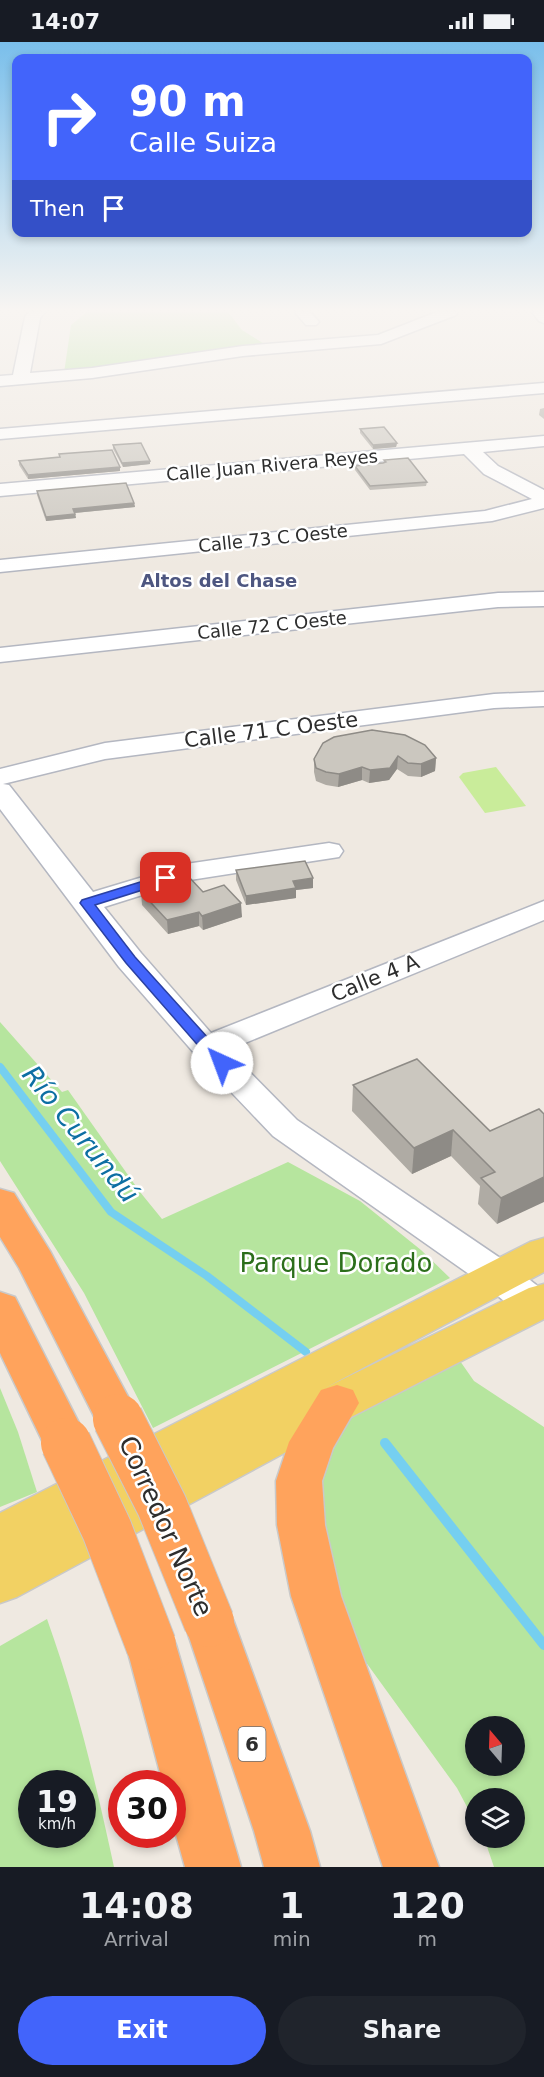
<!DOCTYPE html>
<meta charset="utf-8">
<style>
body{margin:0;font-family:"DejaVu Sans",sans-serif;background:#20242c;color:#f1f3f6;height:100vh;display:flex;flex-direction:column;font-size:22px;white-space:nowrap}
*{box-sizing:border-box;margin:0}
p{font-size:20px;color:#9ea1a6}
.icon{flex:none;width:33px;height:33px;fill:none;stroke:currentColor;stroke-width:2;stroke-linecap:round;stroke-linejoin:round}
.map{position:relative;height:1825px;overflow:hidden}
.panel{display:flex;flex-direction:column;background:#171b24;flex:1}
.panel>*{flex:none}
.banner{position:absolute;left:12px;top:12px;width:520px;height:183px;border-radius:12px;box-shadow:0 3px 9px #0003;background:#4264fb;color:#fff;overflow:hidden}
.needle{width:39px;rotate:341deg}
.buttons{position:absolute;left:465px;top:1674px;display:grid;gap:12px}
.buttons a{display:grid;place-items:center;width:60px;height:60px;border-radius:50%;background:#171b24;box-shadow:0 3px 9px #0003;font-size:30px}
.speed{position:absolute;left:18px;top:1728px;display:flex;gap:12px;font-size:30px;font-weight:700;text-align:center}
.speed>*{display:grid;place-content:center;width:78px;height:78px;border-radius:50%;background:#171b24;box-shadow:0 3px 9px #0003;line-height:1}
.speed small{font-size:15px;font-weight:400}
.speed .limit{border:9px solid #d22;background:#fff;color:#111}
.pin{position:absolute;display:grid;place-items:center;width:51px;height:51px;color:#fff;margin:-26px;border-radius:12px;box-shadow:0 3px 9px #0006}
.me{position:absolute;width:66px;margin:-33px;rotate:317deg;stroke-linejoin:round;filter:drop-shadow(0 0 4px #0008)}
.turn{display:flex;align-items:center;gap:21px;height:126px;padding:0 18px;font-size:27px}
.turn .icon{width:78px;height:78px;stroke-width:2.5}
.turn b{display:block;font-size:42px;line-height:51px}
.then{display:flex;align-items:center;height:57px;padding:0 18px;background:#0003;gap:12px;font-size:22px}
.eta{display:flex;justify-content:space-evenly;align-items:center;height:102px;text-align:center}
.eta b{font-size:36px;font-weight:700;line-height:42px}
.action{display:flex;gap:12px;margin-top:auto;padding:12px 18px}
.action a{flex:1;height:69px;border-radius:36px;background:#4264fb;color:#fff;font-size:24px;font-weight:700;line-height:69px;text-align:center}
.action a+a{background:#20242c;color:#f1f3f6}
.status{display:flex;justify-content:space-between;align-items:center;height:42px;padding:0 30px;background:#171b24;direction:ltr}
.status svg{height:16px;fill:currentColor}
.map>svg:first-child{display:block}
.green{fill:#b6e59e;fill-rule:evenodd}
.pitch{fill:#c9ec9a}
.lines{fill:none;stroke-linecap:round;stroke-linejoin:round}
.stream-far1{stroke:#75cff0;stroke-width:8}
.stream{stroke:#75cff0;stroke-width:10}
.minor-casing{stroke:#b4b7c1;stroke-width:3}
.major-casing{stroke:#c9c9c9;stroke-width:3}
.highway-casing{stroke:#c9c9c9;stroke-width:3}
.minor{fill:#fff;fill-rule:evenodd}
.major{fill:#f2d163;fill-rule:evenodd}
.highway{fill:#ffa35c;fill-rule:evenodd}
.highway-bridge-casing{stroke:#c9c9c9;stroke-width:52;stroke-linecap:butt}
.highway-bridge{stroke:#ffa35c;stroke-width:50}
.wall{fill:#afaba4}
.shaded-wall{fill:#8e8b86}
.building{fill:#cbc7bf;stroke:#8e8b86;stroke-width:1.5}
.route{fill:#4264fb;stroke:#2b41a3;stroke-width:1.5}
.labels{text-anchor:middle;dominant-baseline:central;stroke-width:5;stroke-linejoin:round;paint-order:stroke}
.far-street-label{font-size:18px;fill:#2e2e2e;stroke:#fff}
.far-neighbourhood-label{font-size:18px;font-weight:bold;fill:#4d5680;stroke:#fff}
.shield{fill:#fff;stroke:#6d6d6d;stroke-width:1.5}
.shield-label{font-size:20px;font-weight:bold;fill:#2e2e2e}
.street-label{font-size:21px;fill:#2e2e2e;stroke:#fff}
.near-park-label{font-size:26px;fill:#2c6e1b;stroke:#fff}
.near-street-label{font-size:26px;fill:#2e2e2e;stroke:#fff}
.near-water-label{font-size:27px;font-style:italic;fill:#0d6fa3;stroke:#fff}
</style>
<div class="status"><b>14:07</b><svg viewBox="0 0 49 12"><path d="M0 12V9h3v3zM5 12V6h3v6zM10 12V3h3v9zM15 12V0h3v12zM26 1h20v11H26zM47 4h2v5h-2z"/></svg></div>
<div class="map">
<svg width="544" height="1825" viewBox="0 0 544 1825">
<rect width="100%" height="100%" fill="#efe9e1"/>
<g class="green">
<polygon points="87,270 228,270 242,288 266,303 64,331 71,283"/>
<polygon points="0,980 62,1050 68,1048 140,1150 162,1177 288,1120 360,1159 421,1208 450,1236 153,1386 84,1251 0,1119"/>
<path d="M460 1319 474 1339 544 1385V1825H494L484 1796H514V1756H476L475 1780 457 1746 352 1601 330 1548 318 1426 343 1379ZM476 1684H514V1724H476Z"/>
<polygon points="0,1346 18,1390 37,1450 0,1465"/>
<path d="M47 1577C76 1658 96 1741 114 1825H0V1604ZM32 1742H82V1792H32Z"/>
</g>
<polygon class="pitch" points="496,725 526,764 485,771 459,735 463,731"/>
<g class="lines">
<polyline class="stream-far1" points="0,1025 111,1170 207,1234 306,1310"/>
<polyline class="stream" points="385,1401 544,1603"/>
<g class="minor-casing">
<g id="minor">
<polygon points="29,270 45,270 40,276 30,331 92,326 243,304 378,293 437,270 458,270 456,273 381,302 243,314 92,336 0,344 0,334 13,333 25,275"/>
<polygon points="295,270 310,270 319,280 316,283 306,283"/>
<polygon points="532,270 544,270 544,281 539,279"/>
<polygon points="544,341 544,351 0,397 0,387"/>
<polygon points="544,394 544,404 483,410 498,424 544,448 544,466 492,479 0,530 0,518 485,469 532,457 484,432 464,412 0,454 0,442"/>
<polygon points="544,550 544,564 498,565 0,620 0,606 498,551"/>
<polygon points="544,650 544,664 494,666 105,717 3,742 9,743 93,850 186,822 329,801 339,803 343,809 339,815 190,838 104,865 141,911 211,991 544,859 544,878 228,1008 297,1078 512,1224 544,1249 544,1275 535,1278 522,1274 486,1244 273,1094 195,1012 119,925 0,767 0,727 105,701 494,652"/>
</g>
</g>
<g class="major-casing">
<polygon id="major" points="544,1196 544,1230 325,1346 529,1246 544,1242 544,1277 353,1374 17,1555 0,1561 0,1471 530,1200"/>
</g>
<g class="highway-casing">
<g id="highway">
<polygon points="0,1147 14,1151 50,1209 140,1377 134,1390 118,1396 102,1390 19,1226 0,1195"/>
<polygon points="0,1250 15,1255 82,1387 89,1401 82,1415 66,1420 50,1415 0,1311"/>
<polygon points="337,1343 353,1348 359,1361 333,1406 322,1439 325,1483 341,1554 439,1825 383,1825 291,1554 277,1483 276,1439 289,1400 321,1348"/>
<polygon points="209,1557 227,1563 234,1580 310,1789 320,1825 264,1825 254,1789 184,1580 191,1563"/>
<polygon points="151,1579 169,1586 176,1603 241,1825 185,1825 172,1779 172,1742 163,1742 126,1603 133,1586"/>
</g>
</g>
<use href="#minor" class="minor"/>
<use href="#major" class="major"/>
<use href="#highway" class="highway"/>
<g class="highway-bridge-casing">
<g id="highway-bridge">
<polyline points="118,1377 162,1464 209,1580"/>
<polyline points="66,1401 107,1488 151,1603"/>
</g>
</g>
<use href="#highway-bridge" class="highway-bridge"/>
</g>
<g class="wall">
<polygon points="544,366 544,377 539,373 540,367"/>
<polygon points="360,387 397,401 396,405 373,407 360,391"/>
<polygon points="113,403 150,419 150,422 123,425 113,407"/>
<polygon points="59,412 120,425 120,429 28,437 19,423 19,419 59,415"/>
<polygon points="384,418 427,440 426,444 370,448 355,428 355,424 384,421"/>
<polygon points="37,449 134,461 135,465 75,471 76,476 46,479 37,453"/>
<polygon points="323,701 436,716 435,729 421,735 408,734 397,727 389,738 369,741 362,738 338,745 326,743 316,739 314,730 314,717"/>
<polygon points="236,828 313,846 296,848 296,856 246,863 236,838"/>
<polygon points="141,850 203,850 242,875 203,888 199,884 168,892 142,863"/>
<polygon points="353,1043 490,1089 539,1067 497,1182 478,1162 480,1144 451,1114 412,1132 352,1069"/>
</g>
<g class="shaded-wall">
<polygon points="397,401 396,405 373,407 373,403"/>
<polygon points="150,419 150,422 123,425 122,421"/>
<polygon points="120,425 120,429 28,437 28,433"/>
<polygon points="134,461 135,465 74,471 73,467"/>
<polygon points="75,472 76,476 46,479 46,475"/>
<polygon points="398,714 397,727 389,738 369,741 370,728"/>
<polygon points="436,716 435,729 421,735 421,722"/>
<polygon points="362,725 362,738 338,745 339,732"/>
<polygon points="313,836 313,846 296,848 296,856 246,863 246,854 293,839"/>
<polygon points="241,861 242,875 203,888 202,874"/>
<polygon points="199,870 199,884 168,892 167,878"/>
<polygon points="453,1088 451,1114 412,1132 414,1106"/>
<polygon points="544,1135 544,1160 497,1182 501,1156"/>
</g>
<g class="building">
<polygon points="384,385 397,401 373,403 360,387"/>
<polygon points="141,401 150,419 122,421 113,403"/>
<polygon points="112,408 120,425 28,433 19,419 60,415 59,412"/>
<polygon points="408,416 427,440 370,444 355,424 383,421 386,420 384,418"/>
<polygon points="126,441 134,461 73,467 75,472 46,475 37,449"/>
<polygon points="372,688 405,693 425,703 436,716 421,722 408,721 398,714 390,726 370,728 362,725 339,732 326,730 316,726 314,717 323,701 334,695"/>
<polygon points="305,819 313,836 293,839 296,846 246,854 236,828"/>
<polygon points="188,834 203,850 224,843 241,861 202,874 199,870 167,878 141,850"/>
<polygon points="417,1017 490,1089 539,1067 544,1072 544,1135 501,1156 481,1136 495,1130 453,1088 414,1106 353,1043"/>
</g>
<linearGradient id="sky" x2="0" y2="1"><stop stop-color="#7abfeb"/><stop offset="0.51" stop-color="#f8f5f2"/><stop offset="1" stop-color="#f8f5f2" stop-opacity="0"/></linearGradient>
<rect width="544" height="526" fill="url(#sky)"/>
<polygon class="route" points="166,832 173,836 171,839 95,863 135,915 227,1017 229,1021 227,1024 216,1024 126,921 80,861 82,858"/>
<g class="labels">
<g class="far-street-label">
<text transform="translate(272 423) rotate(-5)">Calle Juan Rivera Reyes</text>
<text transform="translate(273 496) rotate(-6)">Calle 73 C Oeste</text>
<text transform="translate(272 583) rotate(-6)">Calle 72 C Oeste</text>
</g>
<g class="far-neighbourhood-label">
<text x="219" y="538">Altos del Chase</text>
</g>
<rect class="shield" x="238.5" y="1685" width="27" height="34" rx="4.5"/>
<g class="shield-label">
<text x="252" y="1702">6</text>
</g>
<g class="street-label">
<text transform="translate(271 688) rotate(-7)">Calle 71 C Oeste</text>
<text transform="translate(375 936) rotate(-22)">Calle 4 A</text>
</g>
<g class="near-park-label">
<text x="336" y="1221">Parque Dorado</text>
</g>
<g class="near-street-label">
<text transform="translate(166 1484) rotate(66)">Corredor Norte</text>
</g>
<g class="near-water-label">
<text transform="translate(81 1092) rotate(51)">Río Curundú</text>
</g>
</g>
</svg>
<div class="buttons">
<a><svg class="needle" viewBox="-14 -14 28 28"><path d="M0-13l5 13h-10z" fill="#e53935"/><path d="M0 13l5-13h-10z" fill="#9ea1a6"/></svg></a>
<a><svg class="icon" aria-label="layers" viewBox="0 0 24 24"><path d="M12 4l9 5-9 5-9-5zM3 14l9 5 9-5"/></svg></a>
</div>
<div class="speed"><div>19<small>km/h</small></div><div class="limit">30</div></div>
<div class="pin" style="left:166px;top:836px;background:#d93025"><svg class="icon" aria-label="arrive" viewBox="0 0 24 24"><path d="M6 21V4h12l-3 4 3 4H6"/></svg></div>
<svg class="me" style="left:222px;top:1021px" viewBox="-20 -20 40 40"><circle r="19" fill="#fff"/><path d="M0-13L10 11 0 6-10 11z" fill="#4264fb"/></svg>
<div class="banner">
<div class="turn"><svg class="icon" aria-label="right" viewBox="0 0 24 24"><path d="M7 20v-9h11M14 6l5 5-5 5"/></svg><div><b>90 m</b>Calle Suiza</div></div>
<div class="then">Then<svg class="icon" aria-label="arrive" viewBox="0 0 24 24"><path d="M6 21V4h12l-3 4 3 4H6"/></svg></div>
</div>
</div>
<section class="panel">
<div class="eta">
<div><b>14:08</b><p>Arrival</p></div>
<div><b>1</b><p>min</p></div>
<div><b>120</b><p>m</p></div>
</div>
<div class="action"><a>Exit</a><a>Share</a></div>
</section>
